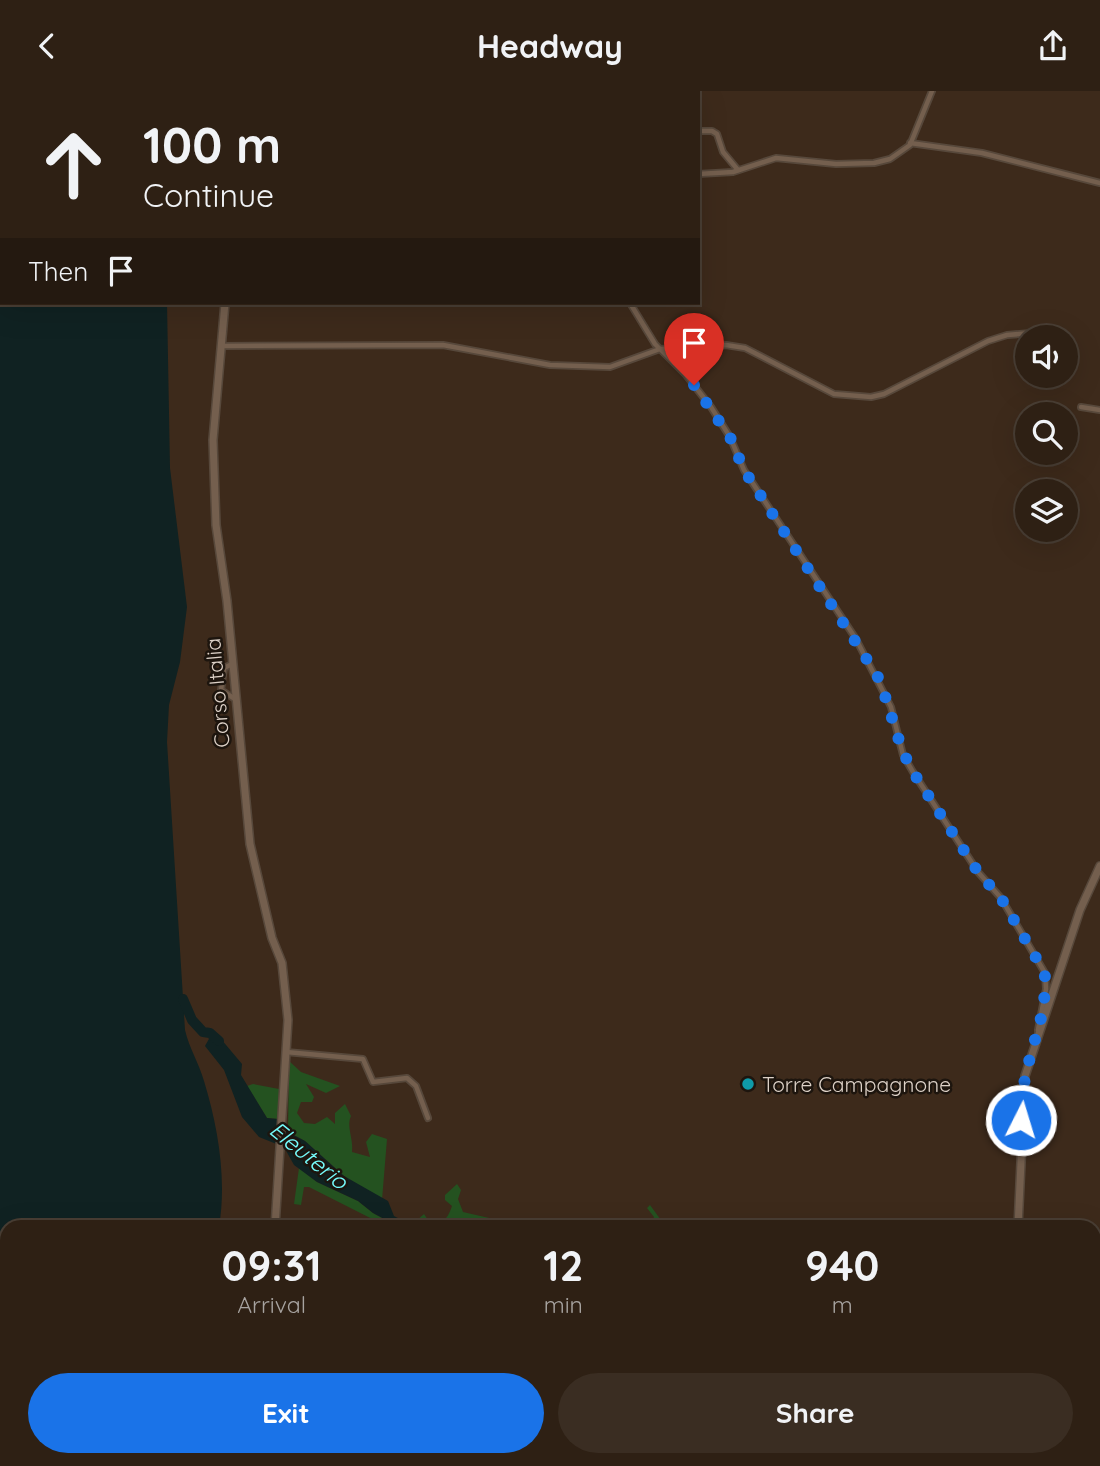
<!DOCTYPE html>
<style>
body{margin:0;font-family:Quicksand,sans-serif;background:#3a2d22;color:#f1f3f6;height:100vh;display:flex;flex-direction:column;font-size:26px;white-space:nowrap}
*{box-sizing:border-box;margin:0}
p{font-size:23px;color:#a7a3a0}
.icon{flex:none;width:38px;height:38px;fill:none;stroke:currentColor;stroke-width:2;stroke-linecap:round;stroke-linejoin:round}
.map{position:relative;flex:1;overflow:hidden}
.side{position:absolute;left:0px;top:1129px;width:1101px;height:247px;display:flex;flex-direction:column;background:#2e2014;border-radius:21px 21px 0 0;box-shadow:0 7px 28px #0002,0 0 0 2px #493e34}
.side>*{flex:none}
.banner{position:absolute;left:0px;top:0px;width:700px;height:214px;box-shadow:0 7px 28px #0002,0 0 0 2px #493e34;background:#2e2014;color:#f1f3f6;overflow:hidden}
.fabs{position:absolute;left:1015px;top:234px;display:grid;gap:14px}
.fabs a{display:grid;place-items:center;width:63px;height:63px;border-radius:50%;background:#2e2014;box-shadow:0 7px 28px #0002,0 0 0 2px #493e34;font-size:35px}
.pin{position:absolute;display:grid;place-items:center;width:60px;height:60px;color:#fff;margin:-72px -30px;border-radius:50% 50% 50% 0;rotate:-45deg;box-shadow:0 0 7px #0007}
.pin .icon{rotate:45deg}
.me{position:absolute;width:77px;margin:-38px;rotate:5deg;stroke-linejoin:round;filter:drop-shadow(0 0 5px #0008)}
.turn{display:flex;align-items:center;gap:24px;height:147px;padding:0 28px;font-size:32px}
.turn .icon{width:91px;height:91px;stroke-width:2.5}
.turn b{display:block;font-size:49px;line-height:60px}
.then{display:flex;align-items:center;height:66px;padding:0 28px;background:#0003;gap:14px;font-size:26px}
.eta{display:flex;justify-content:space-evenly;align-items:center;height:119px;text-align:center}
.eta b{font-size:42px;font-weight:800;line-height:49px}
.action{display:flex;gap:14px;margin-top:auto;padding:14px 28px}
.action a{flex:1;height:80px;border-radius:42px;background:#1a73e8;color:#fff;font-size:28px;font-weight:800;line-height:80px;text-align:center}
.action a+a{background:#3a2d22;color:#f1f3f6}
header{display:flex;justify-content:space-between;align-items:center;height:91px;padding:0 28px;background:#2e2014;font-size:32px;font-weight:800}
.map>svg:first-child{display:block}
.green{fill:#245220}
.water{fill:#102222}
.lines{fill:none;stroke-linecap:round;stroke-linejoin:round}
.river{stroke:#102222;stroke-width:10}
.street-casing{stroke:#57483b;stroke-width:8}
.secondary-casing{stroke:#57483b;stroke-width:10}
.street{stroke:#745f4e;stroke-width:4.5}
.secondary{stroke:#745f4e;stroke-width:7}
.route{stroke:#1a73e8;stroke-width:12;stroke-dasharray:0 21.6}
.culture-dot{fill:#0f9aa8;stroke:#1d150e;stroke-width:2.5}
.labels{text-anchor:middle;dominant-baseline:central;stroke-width:5;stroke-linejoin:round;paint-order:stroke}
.street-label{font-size:21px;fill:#ddd1c7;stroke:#1d150e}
.poi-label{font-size:21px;fill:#ddd1c7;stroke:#1d150e;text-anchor:start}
.water-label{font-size:23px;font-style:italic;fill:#75fcfc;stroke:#1d150e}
</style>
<header><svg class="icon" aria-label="back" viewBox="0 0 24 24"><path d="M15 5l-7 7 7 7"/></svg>Headway<svg class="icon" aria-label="share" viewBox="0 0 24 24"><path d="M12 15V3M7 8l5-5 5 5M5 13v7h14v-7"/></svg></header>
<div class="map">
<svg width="1100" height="1375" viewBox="0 0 1100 1375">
<rect width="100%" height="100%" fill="#3d2a1b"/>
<g class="green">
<path d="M289 970 301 981 340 995 326 1002 306 993 314 1006 312 1011H301L297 1022 304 1032 315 1033 327 1026 335 1033V1022L345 1013 351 1025C346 1035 354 1049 352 1061L370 1066 366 1051 372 1043 387 1048 382 1109 344 1085 305 1050 288 1041Z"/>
<polygon points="253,993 279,998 278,1028 267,1027 247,995"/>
<polygon points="299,1077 317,1091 358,1110 373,1122 399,1136 388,1136 309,1096 304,1096 301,1114 294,1113"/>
<path d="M457 1093 461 1099 458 1108 463 1121 524 1135 537 1130 568 1136H421L416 1130 424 1123 430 1132C443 1134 448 1127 452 1115L445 1109V1104Z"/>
<polygon points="650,1114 666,1136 648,1136 654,1126 647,1117"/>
</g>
<g class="water">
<path d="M0 0 48 2H2V212H167L170 377 187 516 180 571 169 614 167 651 185 939C189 957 199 972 204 990 218 1036 227 1088 219 1136H7V1368H198L199 1375H0Z"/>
<polygon points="207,942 221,948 242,973 241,984 267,1027 278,1028 288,1041 305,1050 344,1085 388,1110 394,1125 415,1136 399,1136 373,1122 358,1110 317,1091 294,1074 284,1056 259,1046 242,1026 224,979 205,955 210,946"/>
</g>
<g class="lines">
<g class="river">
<polyline points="183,908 192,929 203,941 210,942 219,950"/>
<polyline points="914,1368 916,1375"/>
</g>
<g class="street-casing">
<g id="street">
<polyline points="639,0 639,2"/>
<polyline points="648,0 650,2"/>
<polyline points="698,40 712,40 717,43 723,61 738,79"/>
<polyline points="910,52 982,62 1100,92"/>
<polyline points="698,83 733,81 776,67 836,73 874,72 890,68 910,54 932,0"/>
<polyline points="630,212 655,253 686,284 711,316 730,346 744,379 856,548 891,616 903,664 913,681 978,781 1001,807 1045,882 1046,898 1038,939"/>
<polyline points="221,255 443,254 550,274 610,276 660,258 726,254 745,257 834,303 871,306 884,303 988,250 1007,244 1057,240"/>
<polyline points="1081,316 1100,319"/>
<polyline points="232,573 224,577 221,599 235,608"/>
<polyline points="286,961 363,968 373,991 407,987 416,995 428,1027"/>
<polyline points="223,1368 223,1375"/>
</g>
</g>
<g class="secondary-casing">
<g id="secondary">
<polyline points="71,0 72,2"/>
<polyline points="95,2 95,0"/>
<polyline points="225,212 213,349 216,434 227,510 250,753 272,847 282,872 288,929 275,1136"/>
<polyline points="1018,1136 1025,985 1080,819 1100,775"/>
<polyline points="247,1375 248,1368"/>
<polyline points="994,1375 994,1368"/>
</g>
</g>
<use href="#street" class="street"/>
<use href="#secondary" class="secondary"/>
</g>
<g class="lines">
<path class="route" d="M694 294 730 346 744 379 877 584C891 616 896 651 913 681L978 781 1001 807 1045 882 1044 916 1025 985 1021 1029"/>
</g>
<circle class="culture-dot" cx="748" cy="993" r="7"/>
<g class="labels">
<g class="street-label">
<text transform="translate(217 602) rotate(-95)">Corso Italia</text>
</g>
<g class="poi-label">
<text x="762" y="993">Torre Campagnone</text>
</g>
<g class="water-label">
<text transform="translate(309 1064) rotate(39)">Eleuterio</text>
</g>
</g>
</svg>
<div class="fabs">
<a><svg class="icon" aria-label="sound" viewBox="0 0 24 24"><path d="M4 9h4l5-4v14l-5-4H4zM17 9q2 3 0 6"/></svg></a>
<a><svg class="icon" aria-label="search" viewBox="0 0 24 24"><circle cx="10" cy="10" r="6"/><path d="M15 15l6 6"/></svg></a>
<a><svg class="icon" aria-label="layers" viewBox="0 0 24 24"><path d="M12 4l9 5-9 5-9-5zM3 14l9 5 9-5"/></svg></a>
</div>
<div class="pin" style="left:694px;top:294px;background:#d93025"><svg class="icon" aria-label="arrive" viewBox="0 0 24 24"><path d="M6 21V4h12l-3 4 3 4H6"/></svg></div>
<svg class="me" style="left:1021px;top:1029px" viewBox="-20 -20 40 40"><circle r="17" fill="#1a73e8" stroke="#fff" stroke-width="3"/><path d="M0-11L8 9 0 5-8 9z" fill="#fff"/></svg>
<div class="banner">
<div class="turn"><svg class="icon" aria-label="ahead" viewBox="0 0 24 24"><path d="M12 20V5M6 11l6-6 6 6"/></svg><div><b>100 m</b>Continue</div></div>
<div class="then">Then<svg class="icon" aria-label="arrive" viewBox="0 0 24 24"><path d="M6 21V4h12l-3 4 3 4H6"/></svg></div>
</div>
<section class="side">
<div class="eta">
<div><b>09:31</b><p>Arrival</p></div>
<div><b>12</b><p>min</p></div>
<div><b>940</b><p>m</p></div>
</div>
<div class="action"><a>Exit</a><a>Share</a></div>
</section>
</div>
